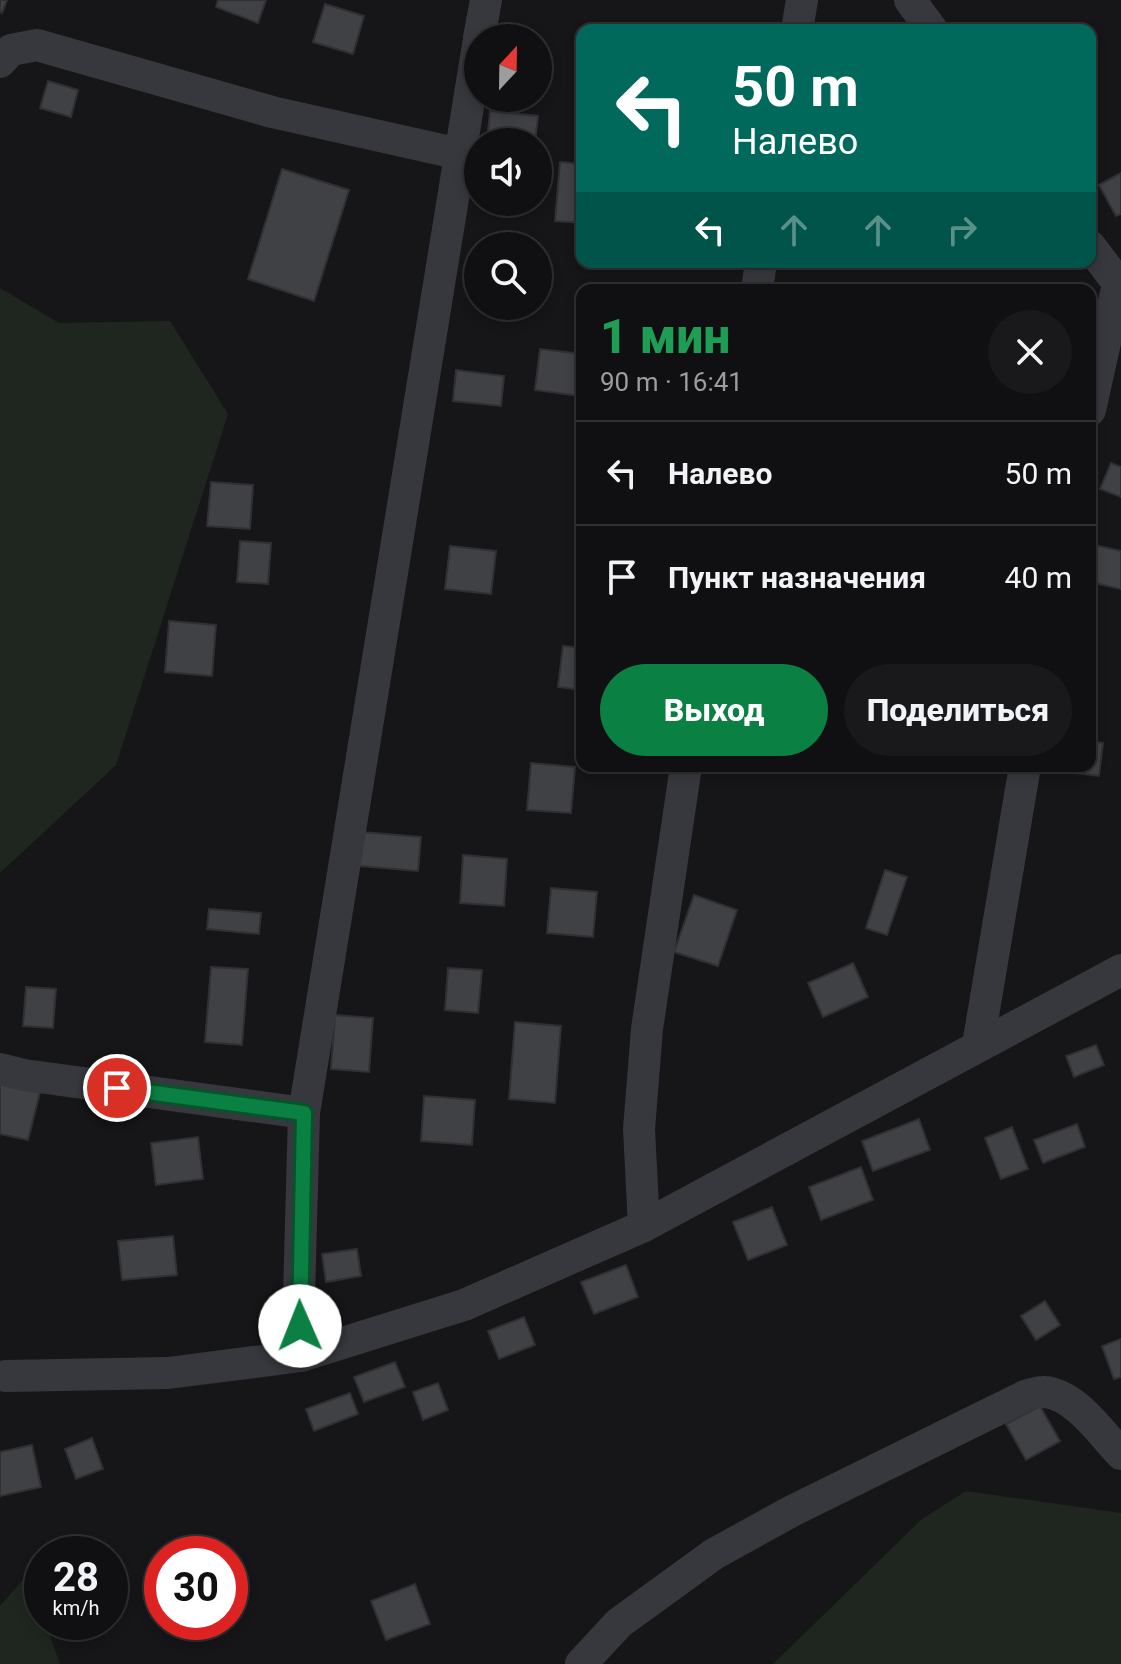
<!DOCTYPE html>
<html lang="ru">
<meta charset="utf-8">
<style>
body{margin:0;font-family:Roboto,sans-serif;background:#19191b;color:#f1f3f6;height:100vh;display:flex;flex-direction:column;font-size:30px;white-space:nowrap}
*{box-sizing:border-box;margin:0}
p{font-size:26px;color:#9c9d9f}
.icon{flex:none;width:44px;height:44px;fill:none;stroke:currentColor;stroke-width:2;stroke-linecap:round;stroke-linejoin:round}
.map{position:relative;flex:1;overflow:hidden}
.panel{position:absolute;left:576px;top:284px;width:520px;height:488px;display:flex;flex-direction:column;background:#101012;border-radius:16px;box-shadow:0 4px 12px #0003,0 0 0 2px #303032}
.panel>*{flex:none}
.hud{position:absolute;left:576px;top:24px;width:520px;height:244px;border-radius:16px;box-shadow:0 4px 12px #0003,0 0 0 2px #303032;background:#00695c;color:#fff;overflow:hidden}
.needle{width:52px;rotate:22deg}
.fabs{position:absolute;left:464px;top:24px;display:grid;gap:16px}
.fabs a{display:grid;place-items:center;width:88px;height:88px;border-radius:50%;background:#101012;box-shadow:0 4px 12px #0003,0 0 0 2px #303032;font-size:40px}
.speed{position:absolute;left:24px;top:1536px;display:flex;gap:16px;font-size:40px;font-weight:700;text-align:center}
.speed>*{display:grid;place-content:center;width:104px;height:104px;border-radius:50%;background:#101012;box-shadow:0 4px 12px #0003,0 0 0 2px #303032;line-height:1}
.speed small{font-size:20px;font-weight:400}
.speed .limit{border:12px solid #d22;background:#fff;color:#111}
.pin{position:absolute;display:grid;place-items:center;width:68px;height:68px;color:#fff;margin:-34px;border:4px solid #fff;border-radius:50%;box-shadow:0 2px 8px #0007}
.me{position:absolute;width:88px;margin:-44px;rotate:359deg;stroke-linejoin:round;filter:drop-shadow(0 0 6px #0008)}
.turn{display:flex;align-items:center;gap:28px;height:168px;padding:0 24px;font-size:36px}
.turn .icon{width:104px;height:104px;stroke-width:2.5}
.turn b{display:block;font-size:56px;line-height:68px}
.lanes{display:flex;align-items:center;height:76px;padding:0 24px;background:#0003;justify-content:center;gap:40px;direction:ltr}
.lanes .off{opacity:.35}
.round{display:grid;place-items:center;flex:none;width:84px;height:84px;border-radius:42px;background:#19191b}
.headline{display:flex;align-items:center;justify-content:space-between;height:136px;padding:0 24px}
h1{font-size:48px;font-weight:800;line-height:60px;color:#1e9e55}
.cta{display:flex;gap:16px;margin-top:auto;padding:16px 24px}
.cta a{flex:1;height:92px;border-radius:48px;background:#0b8043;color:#fff;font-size:32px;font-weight:800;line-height:92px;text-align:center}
.cta a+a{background:#19191b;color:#f1f3f6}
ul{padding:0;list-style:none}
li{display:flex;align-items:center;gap:24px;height:104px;padding:0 24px;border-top:2px solid #303032}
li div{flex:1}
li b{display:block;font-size:30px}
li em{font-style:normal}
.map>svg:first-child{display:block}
.green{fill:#1e261f}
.building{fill:#404145;stroke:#303034;stroke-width:2}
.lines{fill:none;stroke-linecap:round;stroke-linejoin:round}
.street{stroke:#37383d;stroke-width:32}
.route-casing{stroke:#07532c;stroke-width:20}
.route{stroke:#0b8043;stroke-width:14}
</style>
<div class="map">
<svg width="1121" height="1664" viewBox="0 0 1121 1664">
<rect width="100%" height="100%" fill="#161618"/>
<g class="green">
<polygon points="0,288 59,323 170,321 228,414 116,765 0,873"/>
<polygon points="966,1491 1121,1513 1121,1664 773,1664 922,1519"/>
<polygon points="42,1558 42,1622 45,1622 60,1664 0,1664 0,1606"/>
</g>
<g class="building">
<polygon points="0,0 7,0 2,13 0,12"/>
<polygon points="218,0 266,0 258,23 216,7"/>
<polygon points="325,4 364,16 353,54 313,42"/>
<polygon points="48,81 78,90 71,117 40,108"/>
<polygon points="582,108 582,143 577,142"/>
<polygon points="490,111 538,116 535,142 487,142"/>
<polygon points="560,162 582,164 582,223 555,221"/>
<polygon points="282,169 349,190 314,301 248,279"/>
<polygon points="1121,173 1121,214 1116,216 1099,185"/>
<polygon points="540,349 582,354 580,396 535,390"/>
<polygon points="456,370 504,376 501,406 453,401"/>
<polygon points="1111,463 1121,467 1121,497 1100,489"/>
<polygon points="211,482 253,485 250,529 207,526"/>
<polygon points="240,541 271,543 268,584 237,582"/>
<polygon points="1090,544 1121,551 1121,589 1090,582"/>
<polygon points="450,546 496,551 491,594 445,589"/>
<polygon points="169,621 216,625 212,676 165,672"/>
<polygon points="563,646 582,648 582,690 558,687"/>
<polygon points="1090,741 1103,743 1099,776 1051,770 1051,766 1090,766"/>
<polygon points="531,763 575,767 571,813 527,810"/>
<polygon points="362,832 421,837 418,871 359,866"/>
<polygon points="463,855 507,859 504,906 460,903"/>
<polygon points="885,870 907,877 887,935 866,928"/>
<polygon points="551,888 597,892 593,937 547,933"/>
<polygon points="694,895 737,910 718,966 674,952"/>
<polygon points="209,909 261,913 259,934 207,929"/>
<polygon points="853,963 868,997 823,1017 808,983"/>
<polygon points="211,967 248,969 242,1045 205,1042"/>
<polygon points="448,968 482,970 478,1013 445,1010"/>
<polygon points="26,987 56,989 53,1028 23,1026"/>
<polygon points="335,1015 373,1018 369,1072 331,1069"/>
<polygon points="515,1022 561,1026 555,1103 509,1099"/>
<polygon points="1096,1045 1104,1065 1074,1077 1066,1056"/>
<polygon points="0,1083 40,1092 28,1140 0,1134"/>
<polygon points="424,1096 475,1100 472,1145 421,1141"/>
<polygon points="919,1119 930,1150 873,1171 862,1141"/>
<polygon points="1077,1124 1085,1147 1043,1163 1034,1140"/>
<polygon points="1012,1127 1028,1169 1001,1179 985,1138"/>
<polygon points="198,1137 203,1179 156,1185 151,1143"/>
<polygon points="861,1167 873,1200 821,1220 809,1187"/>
<polygon points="772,1207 787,1245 748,1260 733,1222"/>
<polygon points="173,1236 177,1275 122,1280 118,1241"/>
<polygon points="357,1249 361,1276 326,1282 322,1254"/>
<polygon points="626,1265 638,1297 594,1314 581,1282"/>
<polygon points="1045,1301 1060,1325 1036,1340 1021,1316"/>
<polygon points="524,1317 535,1345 499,1359 488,1331"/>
<polygon points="1121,1339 1121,1377 1114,1379 1102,1346"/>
<polygon points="395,1362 405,1387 364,1402 354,1377"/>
<polygon points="438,1383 448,1410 423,1420 413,1392"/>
<polygon points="350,1393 358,1414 314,1431 306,1409"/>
<polygon points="1040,1406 1060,1441 1026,1460 1006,1424"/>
<polygon points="92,1438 103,1469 76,1479 65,1449"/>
<polygon points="32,1445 41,1487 0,1496 0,1452"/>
<polygon points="415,1584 430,1624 386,1640 371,1601"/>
</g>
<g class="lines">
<g class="street">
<polyline points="910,0 932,30"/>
<polyline points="797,30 802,0"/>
<polyline points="479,38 486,0"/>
<polyline points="0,62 11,50 37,45 272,112 460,154"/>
<polyline points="1090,246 1121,287"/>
<polyline points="757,290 761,262"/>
<polyline points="1090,410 1118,284"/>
<polyline points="978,1045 1025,766"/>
<polyline points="0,1069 24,1075 304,1113"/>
<polyline points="644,1226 639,1129 647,1029 686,766"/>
<polyline points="301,1356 299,1296 304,1113 478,45"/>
<polyline points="6,1376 168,1373 301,1356 464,1305 644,1226 1121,970"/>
<path d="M581 1664 619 1623 714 1554 792 1511 1025 1396C1031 1394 1038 1392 1044 1392 1075 1394 1101 1433 1121 1454"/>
</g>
</g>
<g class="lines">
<g class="route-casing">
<polyline id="route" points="117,1088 304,1113 300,1326"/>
</g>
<use href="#route" class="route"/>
</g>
</svg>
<div class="fabs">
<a><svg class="needle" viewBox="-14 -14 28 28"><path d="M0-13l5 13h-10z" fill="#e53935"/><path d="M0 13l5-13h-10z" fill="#9c9d9f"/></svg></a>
<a><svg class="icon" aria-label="sound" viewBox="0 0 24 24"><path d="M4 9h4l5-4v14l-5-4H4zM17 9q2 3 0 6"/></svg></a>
<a><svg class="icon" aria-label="search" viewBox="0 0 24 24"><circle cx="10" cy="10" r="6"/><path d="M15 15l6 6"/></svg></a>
</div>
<div class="speed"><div>28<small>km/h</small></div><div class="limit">30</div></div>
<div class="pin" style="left:117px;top:1088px;background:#d93025"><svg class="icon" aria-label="arrive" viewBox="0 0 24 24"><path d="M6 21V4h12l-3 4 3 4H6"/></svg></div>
<svg class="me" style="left:300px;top:1326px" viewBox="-20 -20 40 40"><circle r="19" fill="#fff"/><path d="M0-13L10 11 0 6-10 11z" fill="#0b8043"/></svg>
<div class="hud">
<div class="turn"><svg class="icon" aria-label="left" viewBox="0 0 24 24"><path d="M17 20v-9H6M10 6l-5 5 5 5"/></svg><div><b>50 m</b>Налево</div></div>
<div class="lanes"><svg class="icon" aria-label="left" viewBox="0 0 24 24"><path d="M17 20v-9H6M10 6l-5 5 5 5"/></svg><svg class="icon off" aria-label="ahead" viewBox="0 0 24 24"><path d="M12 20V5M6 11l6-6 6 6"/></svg><svg class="icon off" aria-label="ahead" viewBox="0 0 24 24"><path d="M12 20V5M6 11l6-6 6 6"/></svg><svg class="icon off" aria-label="right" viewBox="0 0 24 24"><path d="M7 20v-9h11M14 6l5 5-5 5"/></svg></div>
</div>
<section class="panel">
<div class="headline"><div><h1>1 мин</h1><p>90 m · 16:41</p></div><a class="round"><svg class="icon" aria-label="close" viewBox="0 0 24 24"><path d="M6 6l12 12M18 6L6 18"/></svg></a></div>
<ul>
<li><svg class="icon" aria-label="left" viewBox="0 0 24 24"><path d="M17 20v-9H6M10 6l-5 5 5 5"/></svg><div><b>Налево</b></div><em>50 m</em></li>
<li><svg class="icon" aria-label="arrive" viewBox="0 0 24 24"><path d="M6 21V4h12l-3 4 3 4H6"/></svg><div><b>Пункт назначения</b></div><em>40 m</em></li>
</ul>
<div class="cta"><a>Выход</a><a>Поделиться</a></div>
</section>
</div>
